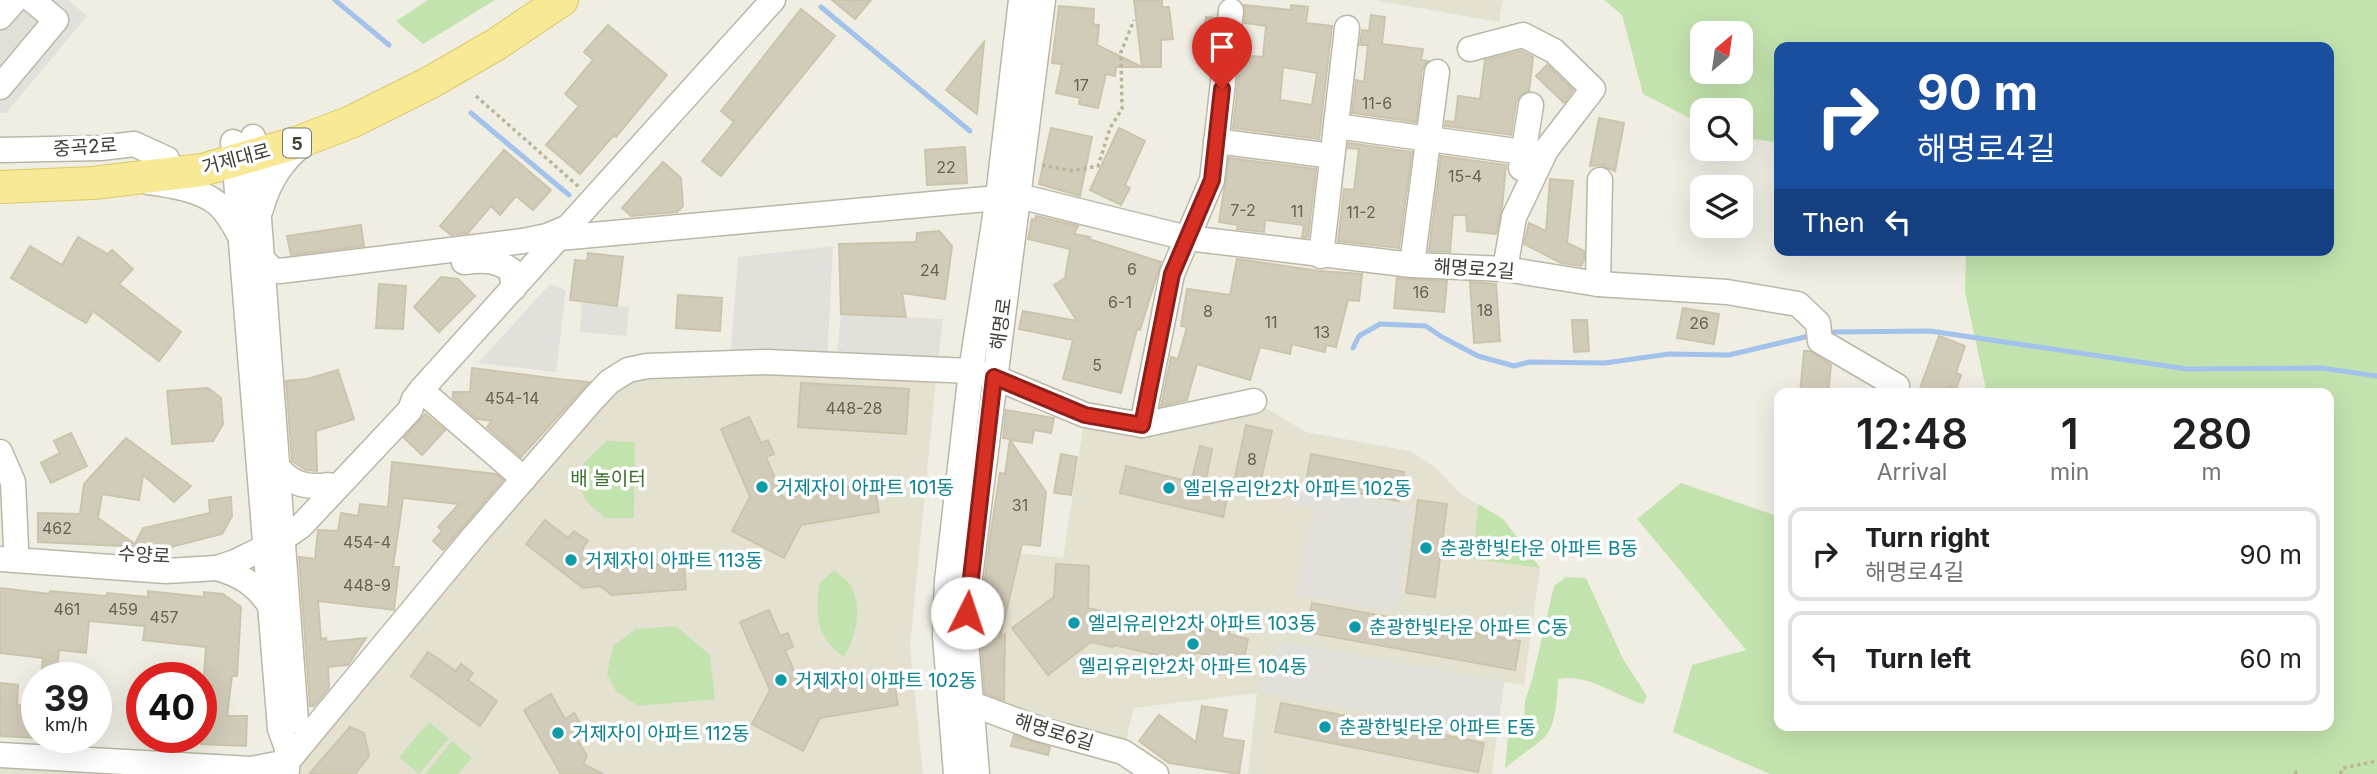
<!DOCTYPE html>
<meta charset="utf-8">
<style>
body{margin:0;font-family:Inter,"Noto Sans KR",sans-serif;background:#f6f6f6;color:#202124;height:100vh;display:flex;flex-direction:column;font-size:26px;white-space:nowrap}
*{box-sizing:border-box;margin:0}
p{font-size:23px;color:#757577}
.icon{flex:none;width:38px;height:38px;fill:none;stroke:currentColor;stroke-width:2;stroke-linecap:round;stroke-linejoin:round}
.map{position:relative;flex:1;overflow:hidden}
.details{position:absolute;left:1774px;top:388px;width:560px;height:343px;display:flex;flex-direction:column;background:#fff;border-radius:14px;box-shadow:0 7px 28px #0002}
.details>*{flex:none}
.banner{position:absolute;left:1774px;top:42px;width:560px;height:214px;border-radius:14px;box-shadow:0 7px 28px #0002;background:#1a4fa0;color:#fff;overflow:hidden}
.needle{width:46px;rotate:29deg}
.tools{position:absolute;left:1690px;top:21px;display:grid;gap:14px}
.tools a{display:grid;place-items:center;width:63px;height:63px;border-radius:14px;background:#fff;box-shadow:0 7px 28px #0002;font-size:35px}
.speed{position:absolute;left:21px;top:662px;display:flex;gap:14px;font-size:35px;font-weight:700;text-align:center}
.speed>*{display:grid;place-content:center;width:91px;height:91px;border-radius:50%;background:#fff;box-shadow:0 7px 28px #0002;line-height:1}
.speed small{font-size:18px;font-weight:400}
.speed .limit{border:10px solid #d22;background:#fff;color:#111}
.pin{position:absolute;display:grid;place-items:center;width:60px;height:60px;color:#fff;margin:-72px -30px;border-radius:50% 50% 50% 0;rotate:-45deg;box-shadow:0 0 7px #0007}
.pin .icon{rotate:45deg}
.me{position:absolute;width:77px;margin:-38px;rotate:4deg;stroke-linejoin:round;filter:drop-shadow(0 0 5px #0008)}
.turn{display:flex;align-items:center;gap:24px;height:147px;padding:0 28px;font-size:32px}
.turn .icon{width:91px;height:91px;stroke-width:2.5}
.turn b{display:block;font-size:49px;line-height:60px}
.then{display:flex;align-items:center;height:66px;padding:0 28px;background:#0003;gap:14px;font-size:26px}
.eta{display:flex;justify-content:space-evenly;align-items:center;height:119px;text-align:center}
.eta b{font-size:42px;font-weight:600;line-height:49px}
ul{padding:0;list-style:none}
li{display:flex;align-items:center;gap:21px;height:94px;margin:0 14px 10px;padding:0 14px;border:4px solid #e0e0e0;border-radius:14px}
li div{flex:1}
li b{display:block;font-size:26px}
li em{font-style:normal}
.map>svg:first-child{display:block}
.residential{fill:#e4e1d1}
.industrial{fill:#e2dfd8}
.green{fill:#c3e3ae;fill-rule:evenodd}
.parking{fill:#e1e0db}
.lines{fill:none;stroke-linecap:round;stroke-linejoin:round}
.stream{stroke:#a2c2eb;stroke-width:5}
.building{fill:#d1cbb9;stroke:#cbc4ad;stroke-width:2;fill-rule:evenodd}
.minor-casing{stroke:#bbb7a6;stroke-width:27}
.major-casing{stroke:#dbc966;stroke-width:34}
.path{stroke:#bcb499;stroke-width:3.5;stroke-dasharray:3.5 3.5;stroke-linecap:butt}
.minor{stroke:#fff;stroke-width:24}
.major{stroke:#f7e995;stroke-width:32}
.route-casing{stroke:#8d1f18;stroke-width:18}
.route{stroke:#d93025;stroke-width:12}
.culture-dot{fill:#0f9aa8;stroke:#fff;stroke-width:2.5}
.labels{text-anchor:middle;dominant-baseline:central;stroke-width:7;stroke-linejoin:round;paint-order:stroke}
.number-label{font-size:16px;fill:#666155}
.shield{fill:#fff;stroke:#7b7871;stroke-width:2}
.shield-label{font-size:18px;font-weight:bold;fill:#423e34}
.street-label{font-size:19px;fill:#423e34;stroke:#fff}
.park-label{font-size:19px;fill:#3b6f2b;stroke:#fff}
.culture-label{font-size:19px;fill:#0d838f;stroke:#fff;text-anchor:start}
</style>
<div class="map">
<svg width="2377" height="774" viewBox="0 0 2377 774">
<rect width="100%" height="100%" fill="#f0eee3"/>
<g class="residential">
<polygon points="1373,0 1503,0 1499,22"/>
<polygon points="628,370 937,370 910,647 923,774 0,774 0,755 287,762"/>
<polygon points="1254,401 1306,432 1410,451 1435,467 1461,494 1503,519 1540,568 1524,685 1504,682 1492,774 1248,774 1257,693 1134,708 1123,752 974,702 974,611 991,528 1023,535 1021,553 1063,558 1085,415 1142,425"/>
</g>
<polygon class="industrial" points="20,0 50,21 0,81 0,24"/>
<g class="green">
<polygon points="428,0 495,0 423,44 396,21"/>
<path d="M1604 0H2377V774H1770L1673 732 1692 665 1746 650 1637 519 1681 483 1780 517V726H2329V394H1987L1965 292 1966 250H2329V47H1780V143L1741 137V110H1703V125L1643 94 1622 15ZM1703 33H1741V72H1703Z"/>
<polygon points="606,441 635,442 634,518 605,518 586,501 578,482 584,463"/>
<polygon points="1478,504 1503,519 1540,568 1473,559"/>
<path d="M834 570C839 575 848 580 851 586 863 607 856 638 844 657 815 636 816 617 819 584Z"/>
<path d="M1566 577 1586 578 1623 659 1647 696 1643 704C1616 696 1587 673 1558 679 1557 696 1557 718 1548 733 1543 742 1515 758 1505 769L1508 737 1524 724 1525 701 1533 676 1554 586Z"/>
<polygon points="676,626 710,655 715,699 638,706 616,691 607,675 613,646 636,629"/>
<polygon points="429,722 449,738 419,774 399,757"/>
<polygon points="452,741 472,758 458,774 425,774"/>
</g>
<g class="parking">
<polygon points="35,0 68,0 87,16 6,113 0,113 0,94 60,21"/>
<polygon points="833,246 827,364 730,361 738,257"/>
<polygon points="550,284 566,290 556,372 478,363"/>
<polygon points="582,303 629,307 626,336 580,332"/>
<polygon points="841,314 943,319 937,370 836,364"/>
<polygon points="1294,485 1412,507 1396,612 1296,594 1315,509 1294,504"/>
<polygon points="1281,642 1504,682 1497,735 1258,692"/>
</g>
<g class="lines">
<g class="stream">
<polyline points="335,0 389,45"/>
<polyline points="821,7 970,131"/>
<polyline points="471,113 569,195"/>
<polyline points="1834,332 1930,331 2187,369 2321,368 2377,376"/>
<polyline points="1353,348 1359,336 1380,324 1426,326 1442,337 1478,356 1514,366 1529,362 1605,363 1669,354 1729,355 1805,337"/>
</g>
</g>
<g class="building">
<polygon points="832,0 871,0 855,19"/>
<polygon points="1134,0 1162,0 1162,7 1169,7 1173,39 1161,40 1161,67 1116,67 1115,76 1106,74 1098,108 1079,104 1080,98 1056,93 1062,64 1052,63 1059,6 1094,9 1093,24 1099,25 1097,45 1142,67"/>
<path d="M1244 5 1291 10V5L1308 7 1306 23 1332 26 1319 139 1233 128 1241 55 1263 57 1266 26 1245 23ZM1283 67 1317 73 1312 105 1280 100Z"/>
<polygon points="801,9 835,36 721,176 702,161 734,122 721,111"/>
<polygon points="1371,15 1385,17 1382,44 1423,49 1421,60 1428,61 1422,70 1416,122 1352,113 1356,80 1364,82 1368,45 1360,45 1362,30 1369,31"/>
<polygon points="1206,17 1215,18 1210,64 1205,64 1207,43 1203,43"/>
<polygon points="608,25 667,75 616,137 614,135 580,174 546,145 579,106 565,94 593,60 584,52"/>
<polygon points="984,42 977,114 946,90"/>
<polygon points="1521,51 1533,57 1529,91 1520,95 1516,102 1511,135 1445,126 1446,121 1455,122 1458,96 1480,99 1485,60"/>
<polygon points="1547,65 1573,90 1564,103 1536,76"/>
<polygon points="1599,118 1624,123 1615,171 1601,165 1590,166"/>
<polygon points="1051,128 1092,137 1080,196 1039,184"/>
<polygon points="1119,128 1145,141 1125,185 1130,188 1121,205 1090,190"/>
<polygon points="1349,143 1412,152 1399,248 1338,241 1344,189 1354,190 1359,149 1348,148"/>
<polygon points="965,147 967,183 927,185 925,150"/>
<polygon points="504,150 551,190 533,210 516,196 500,215 491,206 468,233 451,235 440,226"/>
<polygon points="1441,156 1506,165 1502,207 1496,234 1467,231 1466,215 1453,215 1450,252 1429,251"/>
<polygon points="1229,158 1316,169 1308,237 1302,237 1304,225 1265,220 1264,232 1237,229 1238,225 1219,222"/>
<polygon points="663,162 681,178 683,206 677,212 631,216 622,208"/>
<polygon points="1550,179 1573,181 1567,243 1584,251 1584,260 1581,266 1561,263 1524,244 1529,223 1546,231"/>
<polygon points="1036,216 1078,226 1074,234 1090,237 1089,239 1161,262 1140,330 1137,329 1121,393 1063,379 1073,340 1019,329 1023,311 1077,321 1054,285 1065,278 1070,249 1028,239 1032,219 1035,220"/>
<polygon points="361,225 364,246 291,255 287,236"/>
<polygon points="939,231 952,246 945,299 902,293 906,317 841,314 839,244 916,242 917,233"/>
<polygon points="78,237 108,254 112,250 133,269 119,284 181,332 159,361 93,311 86,323 11,278 30,246 62,265"/>
<polygon points="588,253 623,257 617,306 570,300 575,260 587,261"/>
<polygon points="1237,259 1319,271 1362,274 1359,301 1348,300 1336,347 1326,345 1325,352 1292,344 1290,354 1260,347 1250,380 1197,364 1187,400 1161,406 1171,357 1178,359 1187,327 1181,326 1187,289 1230,295"/>
<polygon points="441,277 458,279 475,296 439,332 414,307"/>
<polygon points="1397,278 1447,281 1444,312 1394,308"/>
<polygon points="1470,282 1496,284 1500,341 1474,343"/>
<polygon points="379,284 406,286 403,329 376,328"/>
<polygon points="678,295 722,298 720,331 676,328"/>
<polygon points="1683,308 1719,314 1714,344 1677,338"/>
<polygon points="1572,320 1587,320 1589,351 1574,352"/>
<polygon points="1939,336 1965,346 1956,373 1961,375 1956,389 1950,386 1948,394 1918,394"/>
<polygon points="1804,351 1810,351 1831,365 1828,394 1800,394"/>
<polygon points="472,368 558,379 589,382 521,457 487,427 492,421 477,419 453,398 453,392 470,392"/>
<polygon points="338,370 354,419 316,431 317,471 306,470 292,461 286,381 307,379"/>
<polygon points="801,383 909,389 906,434 798,427"/>
<polygon points="208,388 221,398 223,424 213,441 172,444 167,391"/>
<polygon points="1006,410 1054,418 1051,433 1034,430 1032,443 1010,440 1046,492 1040,546 1022,544 1000,638 1005,634 1004,700 985,693 981,641 984,586 991,531 1000,473 1005,474 1010,439 1003,438"/>
<polygon points="425,414 445,430 422,455 404,438"/>
<polygon points="749,417 761,443 768,440 774,454 766,457 783,498 826,490 825,482 840,479 842,488 874,482 879,512 801,525 784,558 732,531 750,497 721,429"/>
<polygon points="1246,425 1272,431 1258,493 1233,487"/>
<polygon points="71,433 87,466 51,483 41,463 60,453 54,441"/>
<polygon points="126,438 191,486 174,502 143,475 139,500 102,494 98,518 135,544 143,528 210,513 209,500 231,497 232,516 222,534 167,548 38,542 38,513 80,514 84,484"/>
<polygon points="1200,446 1212,449 1205,485 1229,491 1223,517 1120,493 1126,466 1191,482"/>
<polygon points="1061,454 1077,457 1071,495 1054,493"/>
<polygon points="1311,454 1404,472 1399,501 1306,483"/>
<polygon points="392,462 496,474 503,480 443,550 433,541 442,531 438,527 459,504 403,498 393,567 399,567 394,610 318,601 321,639 326,638 326,642 366,638 348,665 328,667 329,688 314,706 310,706 299,557 315,559 318,530 338,531 341,513 358,516 360,504 388,507"/>
<polygon points="1418,500 1447,504 1435,597 1406,593"/>
<polygon points="545,520 568,538 574,531 588,541 582,549 606,567 636,565 636,557 651,556 652,565 684,563 686,589 612,595 600,586 583,588 526,544"/>
<polygon points="1056,564 1089,566 1088,608 1130,618 1128,623 1161,631 1162,624 1195,631 1195,627 1214,631 1216,624 1231,627 1229,634 1248,639 1243,663 1195,652 1192,663 1114,645 1113,647 1091,642 1048,675 1012,628 1054,597"/>
<polygon points="0,588 50,594 50,591 106,596 107,593 148,597 148,591 204,597 204,592 223,594 241,607 237,676 232,676 227,716 247,716 246,746 201,744 201,675 204,675 206,647 143,640 145,626 89,621 86,653 59,650 56,677 41,677 43,658 0,653"/>
<polygon points="1312,603 1520,641 1515,670 1306,632"/>
<polygon points="769,610 780,636 788,633 793,647 785,650 803,691 846,683 844,675 859,672 861,681 893,675 898,705 820,718 803,751 752,724 770,690 740,622"/>
<polygon points="428,652 456,671 461,664 473,673 468,680 497,701 480,726 411,676"/>
<polygon points="0,683 18,685 17,705 37,706 37,738 0,736"/>
<polygon points="551,694 565,719 574,713 584,730 575,736 587,756 583,764 603,774 561,774 524,710"/>
<polygon points="1281,703 1484,743 1478,772 1275,732"/>
<polygon points="1202,706 1227,710 1222,738 1244,741 1239,774 1169,763 1139,741 1159,715 1196,742"/>
<polygon points="350,727 364,733 369,756 355,774 309,774"/>
<polygon points="1014,735 1050,747 1048,755 1011,746"/>
</g>
<g class="lines">
<g class="minor-casing">
<g id="minor">
<polyline points="0,17 15,0"/>
<polyline points="1470,49 1523,35 1554,51 1593,89 1546,150 1514,217 1505,269"/>
<polyline points="0,87 56,20 32,0"/>
<polyline points="1336,126 1523,152"/>
<polyline points="253,137 296,721"/>
<polyline points="1216,141 1332,156"/>
<polyline points="233,142 280,729 287,748 287,770"/>
<polyline points="0,150 101,148 134,144 167,159"/>
<polyline points="1521,168 1531,105"/>
<path d="M148 182C170 185 200 189 218 204 228 213 234 225 240 236"/>
<path d="M261 209C269 180 282 161 305 142"/>
<polyline points="559,238 1019,196 1187,238 1412,265 1505,269 1598,284 1727,292 1798,304 1818,323 1820,341 1897,386"/>
<polyline points="1321,256 1347,28"/>
<polyline points="261,258 273,270 280,271 523,241 547,236 566,228"/>
<path d="M464 262C483 260 494 259 511 270L514 288"/>
<polyline points="1412,265 1437,72"/>
<polyline points="1598,284 1600,180"/>
<polyline points="421,390 524,479"/>
<polyline points="1142,425 1172,274 1212,180 1231,11"/>
<polyline points="0,452 13,482 16,547"/>
<path d="M279 469C293 485 308 488 328 485"/>
<polyline points="0,559 166,571 217,568 235,562 282,539 301,526 410,410 414,399 421,390 773,0"/>
<path d="M217 568C241 575 255 584 269 604"/>
<polyline points="959,699 1039,729 1123,752 1156,774"/>
<polyline points="0,755 251,769 287,762 475,535 593,399 609,382 628,370 647,366 766,362 971,371 994,377 1085,415 1142,425 1254,401"/>
<polyline points="956,774 945,636 947,581 971,371 998,197 1021,0"/>
<polyline points="977,774 966,641 969,585 1043,0"/>
</g>
</g>
<g class="major-casing">
<polyline id="major" points="0,187 93,183 202,170 299,142 351,122 431,82 495,45 562,0"/>
</g>
<g class="path">
<polyline points="476,96 579,187"/>
<polyline points="1042,165 1073,171 1098,166 1110,128 1122,109 1121,52 1134,20"/>
<polyline points="2295,774 2296,772 2297,774"/>
<polyline points="2340,774 2343,768 2377,761"/>
</g>
<use href="#minor" class="minor"/>
<use href="#major" class="major"/>
</g>
<g class="lines">
<g class="route-casing">
<polyline id="route" points="967,613 994,377 1085,415 1142,425 1172,274 1212,180 1222,89"/>
</g>
<use href="#route" class="route"/>
</g>
<g class="culture-dot">
<circle cx="762" cy="487" r="7"/>
<circle cx="1169" cy="488" r="7"/>
<circle cx="1426" cy="548" r="7"/>
<circle cx="571" cy="560" r="7"/>
<circle cx="1074" cy="623" r="7"/>
<circle cx="1355" cy="627" r="7"/>
<circle cx="1193" cy="644" r="7"/>
<circle cx="781" cy="680" r="7"/>
<circle cx="1325" cy="727" r="7"/>
<circle cx="558" cy="733" r="7"/>
</g>
<g class="labels">
<g class="number-label">
<text x="1081" y="85">17</text>
<text x="1377" y="103">11-6</text>
<text x="946" y="167">22</text>
<text x="1465" y="176">15-4</text>
<text x="1243" y="210">7-2</text>
<text x="1297" y="211">11</text>
<text x="1361" y="212">11-2</text>
<text x="1132" y="269">6</text>
<text x="930" y="270">24</text>
<text x="1421" y="292">16</text>
<text x="1120" y="302">6-1</text>
<text x="1485" y="310">18</text>
<text x="1208" y="311">8</text>
<text x="1271" y="322">11</text>
<text x="1699" y="323">26</text>
<text x="1322" y="332">13</text>
<text x="1097" y="365">5</text>
<text x="512" y="398">454-14</text>
<text x="854" y="408">448-28</text>
<text x="1252" y="459">8</text>
<text x="1020" y="505">31</text>
<text x="57" y="528">462</text>
<text x="367" y="542">454-4</text>
<text x="367" y="585">448-9</text>
<text x="67" y="609">461</text>
<text x="123" y="609">459</text>
<text x="164" y="617">457</text>
</g>
<rect class="shield" x="283" y="128.5" width="28" height="29" rx="5"/>
<g class="shield-label">
<text x="297" y="143">5</text>
</g>
<g class="street-label">
<text transform="translate(85 147) rotate(-4)">중곡2로</text>
<text transform="translate(236 159) rotate(-15)">거제대로</text>
<text transform="translate(1474 269) rotate(4)">해명로2길</text>
<text transform="translate(1001 324) rotate(-82)">해명로</text>
<text transform="translate(144 555) rotate(3)">수양로</text>
<text transform="translate(1054 732) rotate(17)">해명로6길</text>
</g>
<g class="park-label">
<text x="608" y="478">배 놀이터</text>
</g>
<g class="culture-label">
<text x="776" y="487">거제자이 아파트 101동</text>
<text x="1183" y="488">엘리유리안2차 아파트 102동</text>
<text x="1440" y="548">춘광한빛타운 아파트 B동</text>
<text x="585" y="560">거제자이 아파트 113동</text>
<text x="1088" y="623">엘리유리안2차 아파트 103동</text>
<text x="1369" y="627">춘광한빛타운 아파트 C동</text>
<text x="1193" y="666" text-anchor="middle">엘리유리안2차 아파트 104동</text>
<text x="795" y="680">거제자이 아파트 102동</text>
<text x="1339" y="727">춘광한빛타운 아파트 E동</text>
<text x="572" y="733">거제자이 아파트 112동</text>
</g>
</g>
</svg>
<div class="tools">
<a><svg class="needle" viewBox="-14 -14 28 28"><path d="M0-13l5 13h-10z" fill="#e53935"/><path d="M0 13l5-13h-10z" fill="#757577"/></svg></a>
<a><svg class="icon" aria-label="search" viewBox="0 0 24 24"><circle cx="10" cy="10" r="6"/><path d="M15 15l6 6"/></svg></a>
<a><svg class="icon" aria-label="layers" viewBox="0 0 24 24"><path d="M12 4l9 5-9 5-9-5zM3 14l9 5 9-5"/></svg></a>
</div>
<div class="speed"><div>39<small>km/h</small></div><div class="limit">40</div></div>
<div class="pin" style="left:1222px;top:89px;background:#d93025"><svg class="icon" aria-label="arrive" viewBox="0 0 24 24"><path d="M6 21V4h12l-3 4 3 4H6"/></svg></div>
<svg class="me" style="left:967px;top:613px" viewBox="-20 -20 40 40"><circle r="19" fill="#fff"/><path d="M0-13L10 11 0 6-10 11z" fill="#d93025"/></svg>
<div class="banner">
<div class="turn"><svg class="icon" aria-label="right" viewBox="0 0 24 24"><path d="M7 20v-9h11M14 6l5 5-5 5"/></svg><div><b>90 m</b>해명로4길</div></div>
<div class="then">Then<svg class="icon" aria-label="left" viewBox="0 0 24 24"><path d="M17 20v-9H6M10 6l-5 5 5 5"/></svg></div>
</div>
<section class="details">
<div class="eta">
<div><b>12:48</b><p>Arrival</p></div>
<div><b>1</b><p>min</p></div>
<div><b>280</b><p>m</p></div>
</div>
<ul>
<li><svg class="icon" aria-label="right" viewBox="0 0 24 24"><path d="M7 20v-9h11M14 6l5 5-5 5"/></svg><div><b>Turn right</b><p>해명로4길</p></div><em>90 m</em></li>
<li><svg class="icon" aria-label="left" viewBox="0 0 24 24"><path d="M17 20v-9H6M10 6l-5 5 5 5"/></svg><div><b>Turn left</b></div><em>60 m</em></li>
</ul>
</section>
</div>
